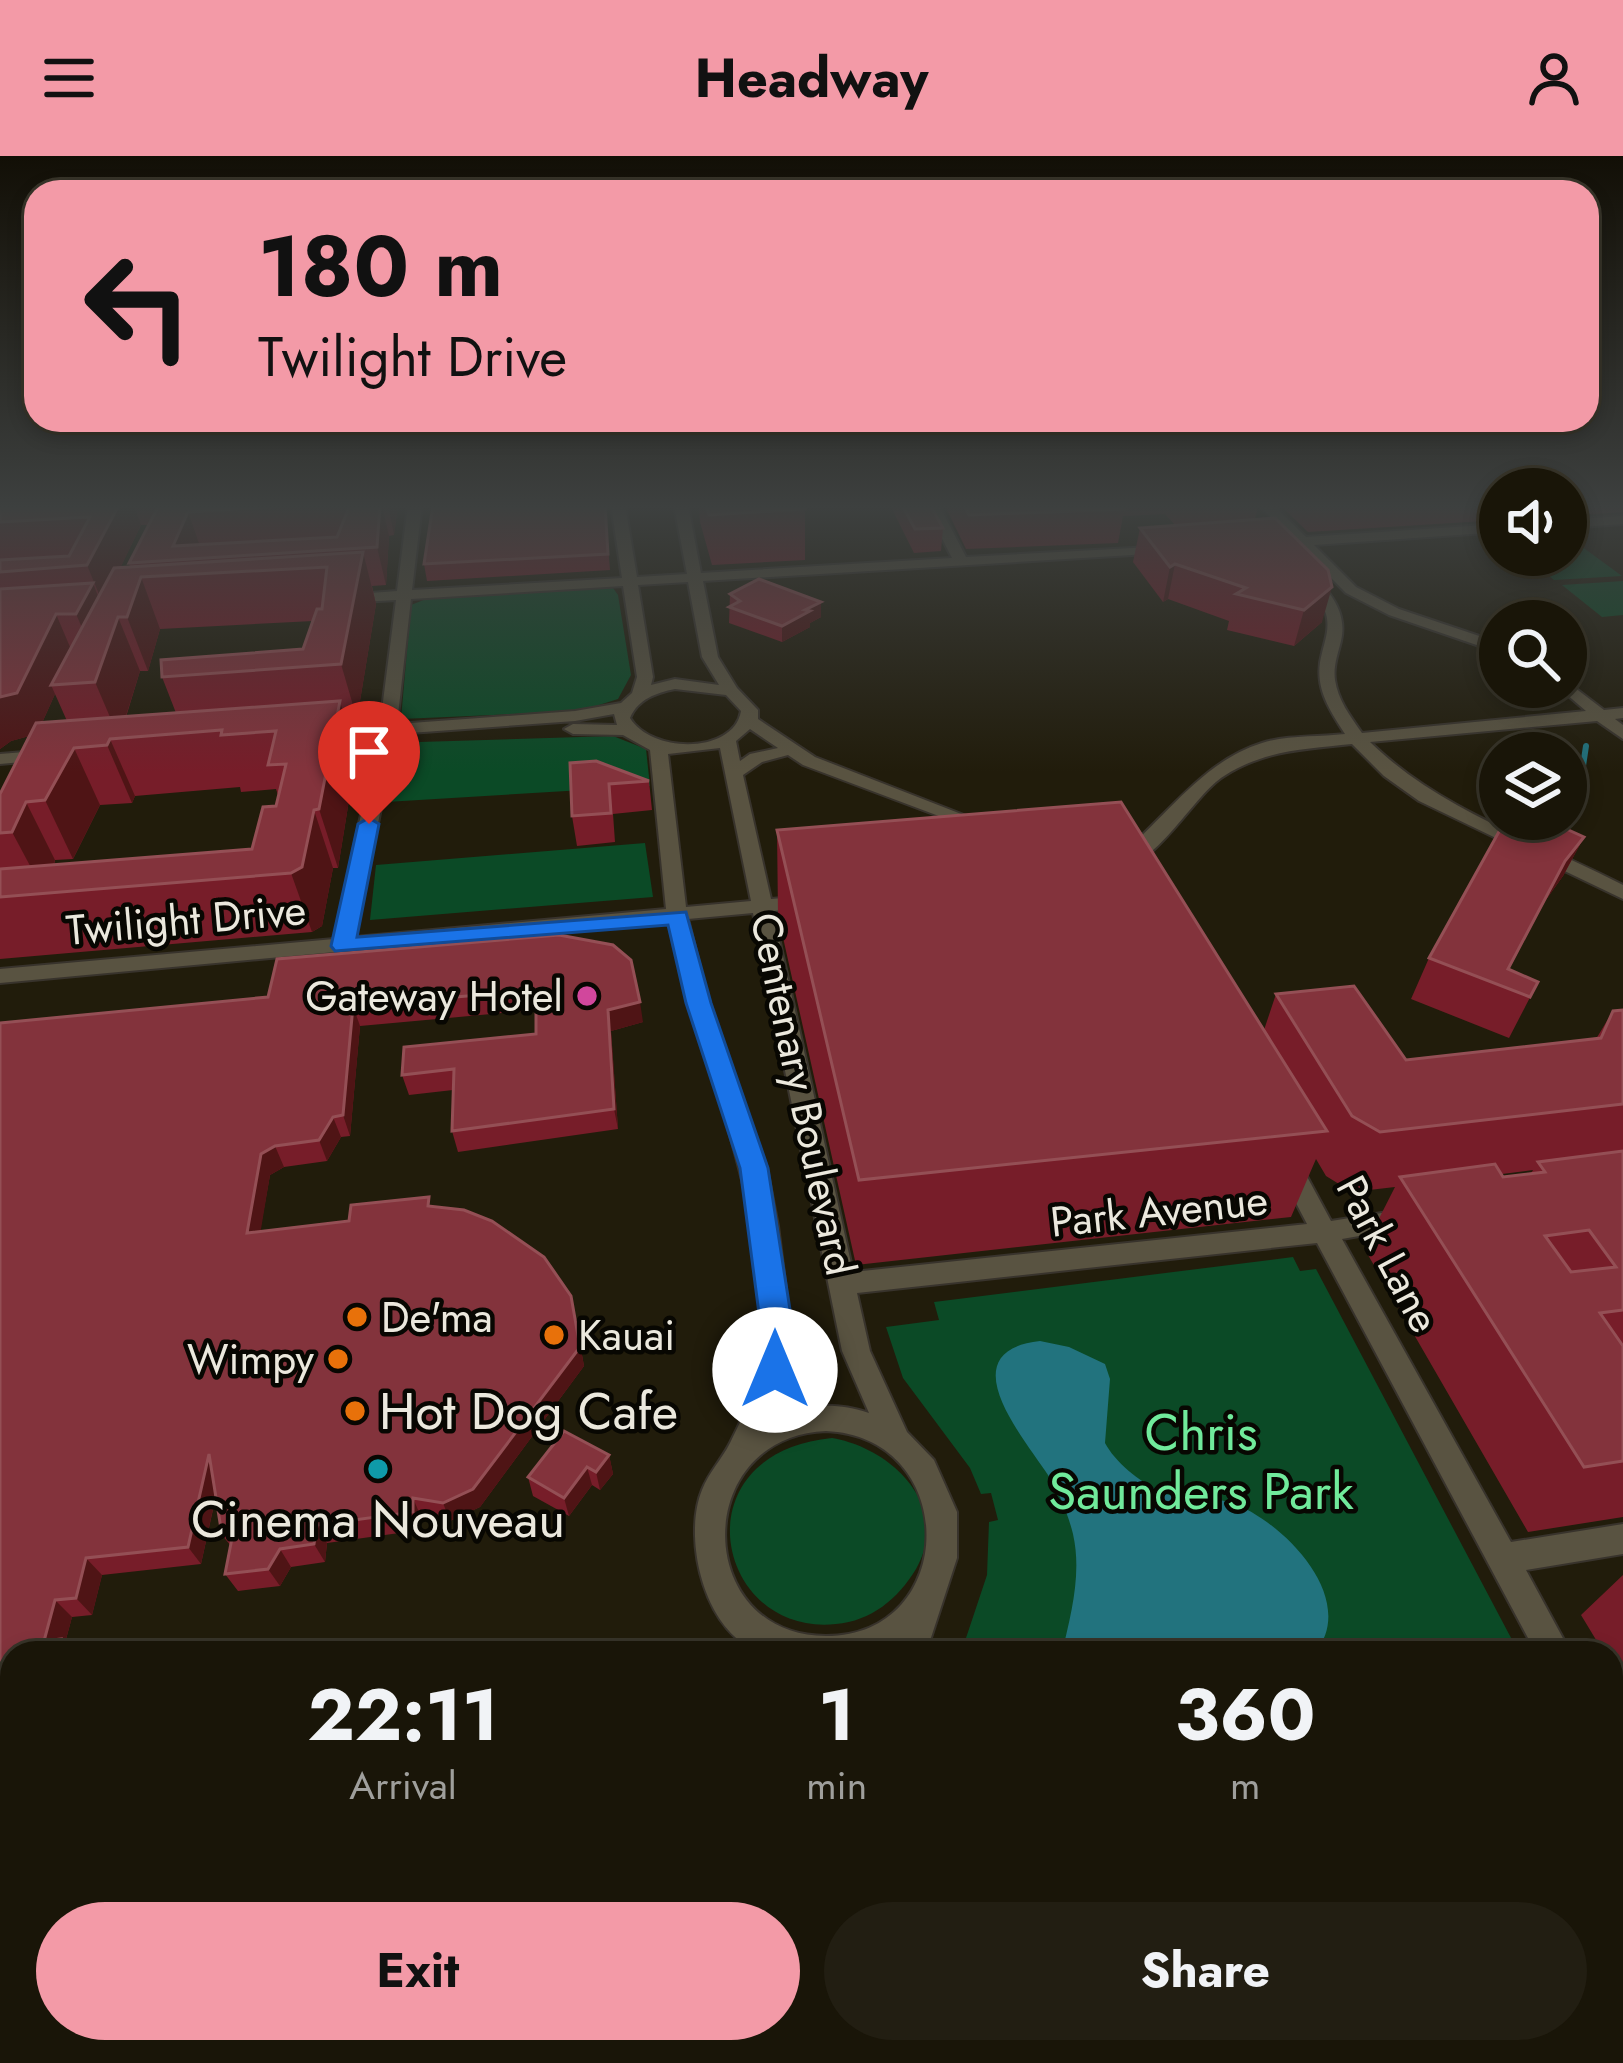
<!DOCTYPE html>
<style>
body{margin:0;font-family:Jost,sans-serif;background:#221e12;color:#f1f3f6;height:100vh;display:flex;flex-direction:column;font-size:45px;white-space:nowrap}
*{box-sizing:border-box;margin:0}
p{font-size:39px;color:#9f9f9c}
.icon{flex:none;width:66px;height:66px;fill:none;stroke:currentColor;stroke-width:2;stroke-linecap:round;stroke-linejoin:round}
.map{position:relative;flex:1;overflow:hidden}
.panel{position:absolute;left:0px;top:1485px;width:1623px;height:423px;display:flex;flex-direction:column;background:#191508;border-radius:36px 36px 0 0;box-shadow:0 6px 18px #0003,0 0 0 3px #373429}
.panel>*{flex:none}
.banner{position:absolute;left:24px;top:24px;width:1575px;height:252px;border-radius:36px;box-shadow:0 6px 18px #0003,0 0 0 3px #373429;background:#f39aa7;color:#111;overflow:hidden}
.controls{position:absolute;left:1479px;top:312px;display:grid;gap:24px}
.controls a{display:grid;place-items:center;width:108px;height:108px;border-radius:50%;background:#191508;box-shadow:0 6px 18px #0003,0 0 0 3px #373429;font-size:60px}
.pin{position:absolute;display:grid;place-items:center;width:102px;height:102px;color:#fff;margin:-123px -51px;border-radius:50% 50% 50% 0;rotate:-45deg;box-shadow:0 0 12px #0007}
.pin .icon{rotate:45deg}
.me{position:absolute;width:132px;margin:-66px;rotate:0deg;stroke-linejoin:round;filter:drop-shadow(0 0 9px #0008)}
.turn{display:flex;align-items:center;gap:42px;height:252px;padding:0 36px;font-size:54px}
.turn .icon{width:156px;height:156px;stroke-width:2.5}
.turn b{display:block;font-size:84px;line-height:102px}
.eta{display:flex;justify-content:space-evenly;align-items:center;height:204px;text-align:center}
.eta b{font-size:72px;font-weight:700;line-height:84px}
.cta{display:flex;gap:24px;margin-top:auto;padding:24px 36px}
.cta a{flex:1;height:138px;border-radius:72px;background:#f39aa7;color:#111;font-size:48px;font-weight:700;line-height:138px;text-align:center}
.cta a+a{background:#221e12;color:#f1f3f6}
header{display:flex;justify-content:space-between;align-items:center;height:156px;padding:0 36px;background:#f39aa7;color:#111;font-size:54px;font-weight:700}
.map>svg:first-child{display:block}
.green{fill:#0b4a26}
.water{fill:#22737e}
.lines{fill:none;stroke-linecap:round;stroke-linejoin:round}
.stream{stroke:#22737e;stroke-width:6}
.minor-casing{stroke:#38332c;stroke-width:4}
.minor{fill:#595341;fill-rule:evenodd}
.wall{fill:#771d29;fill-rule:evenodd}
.shaded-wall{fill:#4f1415}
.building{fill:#83333c;stroke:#944f55;stroke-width:3;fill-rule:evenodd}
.route{fill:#1a73e8;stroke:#114b97;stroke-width:3}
.hotel-dot{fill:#d1479c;stroke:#080702;stroke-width:4.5}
.food-dot{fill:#e8710a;stroke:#080702;stroke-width:4.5}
.culture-dot{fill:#0f9aa8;stroke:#080702;stroke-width:4.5}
.labels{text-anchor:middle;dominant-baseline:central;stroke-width:9;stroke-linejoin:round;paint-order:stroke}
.street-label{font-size:42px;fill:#ebe8dd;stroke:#080702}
.poi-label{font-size:42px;fill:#ebe8dd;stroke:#080702;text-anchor:end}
.near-poi-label{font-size:51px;fill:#ebe8dd;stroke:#080702;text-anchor:start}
.near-park-label{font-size:51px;fill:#70ea9b;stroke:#080702}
</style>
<header><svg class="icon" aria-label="menu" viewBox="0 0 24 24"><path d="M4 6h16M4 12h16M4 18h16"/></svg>Headway<svg class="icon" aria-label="person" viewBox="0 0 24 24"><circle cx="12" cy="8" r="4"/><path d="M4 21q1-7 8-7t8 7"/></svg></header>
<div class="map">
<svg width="1623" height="1907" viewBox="0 0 1623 1907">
<rect width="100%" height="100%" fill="#211c0b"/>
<g class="green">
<polygon points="1581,390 1622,420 1554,424 1525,399 1566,399 1566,391"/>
<polygon points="1623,425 1623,459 1602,461 1562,429"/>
<polygon points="591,429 613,432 618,439 631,519 618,543 580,555 401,563 411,449 426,443"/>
<polygon points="613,580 646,593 650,630 386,646 386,587"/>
<polygon points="645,687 653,741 370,764 376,709"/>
<polygon points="1293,1101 1300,1115 1316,1113 1519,1497 961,1497 987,1419 989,1366 998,1364 991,1337 981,1338 970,1312 903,1222 886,1171 939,1164 934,1146"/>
<path d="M832 1282C891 1292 952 1349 916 1413 898 1443 871 1465 836 1468 715 1481 677 1297 832 1282Z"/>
<polygon points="1611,1673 1623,1696 1623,1907 935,1907 935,1896 1611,1896"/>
</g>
<path class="water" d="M1040 1185 1069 1191 1105 1208 1110 1223 1105 1287C1115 1306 1139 1325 1159 1335 1179 1346 1210 1339 1232 1347 1281 1364 1360 1442 1315 1497H1062C1071 1458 1082 1418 1073 1378 1068 1358 1059 1336 1048 1319 1024 1282 948 1195 1040 1185Z"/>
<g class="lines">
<polyline class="stream" points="1563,681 1577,650 1586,590"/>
<g class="minor-casing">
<g id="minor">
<path d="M408 349H422L412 434 622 422 611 349H625L637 421 687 418 674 349H688L701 417 952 402 925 349H939L966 401 1170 390 1172 393 1165 397 703 425 718 501 737 532 758 554V563L815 601 992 670 990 674H976L803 609 788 599 762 606 743 619 771 743 807 740 817 746 807 752 773 755 853 1116 1307 1068 1276 1009 1279 1002H1297L1331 1065 1407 1053 1416 1056 1420 1063 1416 1070 1342 1083 1511 1386 1623 1368V1398L1526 1414 1571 1497H1536L1317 1087 857 1137 870 1195 907 1276 934 1304 957 1356V1402L926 1497C889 1497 852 1497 811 1497 797 1497 779 1500 765 1497 705 1483 682 1383 702 1334 709 1316 722 1303 730 1287 748 1252 764 1214 763 1174 761 1032 700 901 668 765L0 827V813L334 783 378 580 317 584 308 579 317 574 380 569 396 444 344 447 337 443 344 439 397 435ZM688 426 702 501 719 529 675 523 651 529 653 521 638 429ZM623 430 637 521 632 537 621 547 575 555 397 568 411 443ZM675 533 726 539 741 555C734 598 652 598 630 562 638 543 656 537 675 533ZM614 558 617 569 573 568 564 573 573 578 623 579 650 594 666 753 355 781 396 578 575 565ZM750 573 778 592 750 598 740 605 736 585ZM720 592 751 745 686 751 668 598ZM753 757 842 1195 869 1257C834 1245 804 1249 770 1261L789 1214 791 1173 778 1070 767 1012 709 847 688 763ZM826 1275C961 1281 959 1480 826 1480 693 1480 690 1281 826 1275Z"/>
<polygon points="1259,349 1273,349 1306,381 1500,368 1500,376 1314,389 1356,431 1399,453 1500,487 1500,497 1389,459 1346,437"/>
<polygon points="1623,360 1623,368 1566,372 1566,364"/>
<path d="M1301 415H1311C1329 436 1348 455 1341 485 1338 498 1333 510 1335 524 1338 544 1350 560 1362 577L1586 555 1558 531H1566V525L1604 554 1623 552V562L1615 563 1623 569V583L1597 565 1370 586C1442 656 1536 684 1623 729V743L1419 645 1384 620 1352 588C1305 593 1264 594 1224 620 1194 638 1154 715 1117 710V702C1165 663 1201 606 1262 587 1287 579 1319 581 1345 578 1328 552 1313 529 1322 497 1325 484 1330 472 1326 458 1322 443 1309 431 1299 418Z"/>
<polygon points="49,594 58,599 55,603 0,608 0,598"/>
<polygon points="1611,1584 1623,1589 1623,1642 1611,1637"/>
<polygon points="848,1896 888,1896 889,1907 847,1907"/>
</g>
</g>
<use href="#minor" class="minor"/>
</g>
<g class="wall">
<path d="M0 349H398L394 379 389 380 386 429 372 430 376 448 357 563 345 564 356 601 338 712H333L322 770 312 776 0 803V638L29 580 11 585 0 593ZM141 369H149L129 407 130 411 120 412ZM313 465 303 493 162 521 176 557 126 561 140 515H148L160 473ZM55 538 67 565 42 567ZM240 631 241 636 276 633 278 639 276 650 252 693 54 709 55 704 73 703 100 649 132 647 135 640Z"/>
<polygon points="605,349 610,414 427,425 424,408"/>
<polygon points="699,349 803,349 805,353 805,404 712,409 700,366"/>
<polygon points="815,349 864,349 817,352"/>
<polygon points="890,349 930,349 943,372 941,395 914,397"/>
<polygon points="947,349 1258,349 1255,363 1322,466 1294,490 1227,474 1229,465 1168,443 1163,446 1133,406 1140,372 1175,369 1165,358 1123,360 1118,387 966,393 947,354"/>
<polygon points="1280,349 1500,349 1500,364 1308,376"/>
<polygon points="1566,349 1623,349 1623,356 1566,360"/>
<polygon points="730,438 821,446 821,461 810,467 810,471 782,486 729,467"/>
<polygon points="570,607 649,625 652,654 613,658 615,686 577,690 572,660"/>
<path d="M777 674 1264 874 1276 838 1406 904 1596 883 1613 855 1623 854V1361L1528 1376 1364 1092 1395 1031 1352 1036 1326 1020 1316 1003 1291 1061 856 1109 778 759ZM1533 1014 1531 1017 1503 1021 1502 1018Z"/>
<polygon points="1584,681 1563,720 1545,745 1509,813 1538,826 1509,882 1411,843 1429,802"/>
<polygon points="559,779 643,866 611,875 618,973 458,996 452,975 453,934 409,939 402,919 536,878 536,854 360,870 350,980 341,981 327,1005 284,1011 270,1019 260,1075 349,1065 432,1050 575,1160 584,1210 480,1351 450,1365 421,1361 421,1374 327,1387 325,1406 291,1411 280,1430 238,1435 225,1418 231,1390 222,1379 216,1340 201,1408 102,1419 92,1459 72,1461 65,1487 76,1497 12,1497 12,1567 7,1567 0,1562 0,867 268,841"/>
<polygon points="609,1299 613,1318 600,1334 592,1329 569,1360 533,1340 528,1321"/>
<polygon points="1623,1419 1623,1530 1611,1509 1611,1497 1604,1497 1581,1459"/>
</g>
<g class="shaded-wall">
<polygon points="119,349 134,349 141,369 103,448 87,409"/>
<polygon points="380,349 382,349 389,380 386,429 377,391"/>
<polygon points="388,349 398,349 394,379"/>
<polygon points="188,356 201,393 173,390"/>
<polygon points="363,396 376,448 357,563 341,508"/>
<polygon points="1175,408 1168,443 1163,446 1170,411"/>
<polygon points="141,421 160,473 148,515 127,461"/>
<polygon points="93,427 108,466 93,497 76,458"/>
<polygon points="1332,431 1322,466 1294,490 1304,454"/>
<polygon points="821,446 821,461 810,467 810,471 782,486 782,470 805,454"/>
<polygon points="56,458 73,498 51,529 55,538 37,578 11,585 0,593 0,541"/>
<polygon points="118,461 140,515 119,582 95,526"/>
<polygon points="340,545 356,601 338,712 319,653"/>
<polygon points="110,583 135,640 132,647 107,589"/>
<polygon points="74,592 100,649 73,703 45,644"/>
<polygon points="26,646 55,704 43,734 12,676"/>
<polygon points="314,654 333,712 322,770 312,776 291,717"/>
<polygon points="1584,681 1563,720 1545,745 1500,829 1565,705"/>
<polygon points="640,846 643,866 611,875 618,973 614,953 608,854"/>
<polygon points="353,850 360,870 350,980 343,959"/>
<polygon points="333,961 341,981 327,1005 319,984"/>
<polygon points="275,990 284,1011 270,1019 257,1097 247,1077 261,998"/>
<polygon points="571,1140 584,1210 480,1351 450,1365 443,1347"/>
<polygon points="209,1298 221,1316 201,1408 188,1391"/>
<polygon points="609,1299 613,1318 600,1334 596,1316"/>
<polygon points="587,1311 592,1329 569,1360 564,1342"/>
<polygon points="413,1342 421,1361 421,1374 413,1356"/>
<polygon points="317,1369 327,1387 325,1406 314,1388"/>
<polygon points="280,1393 291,1411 280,1430 268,1413"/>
<polygon points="86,1402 102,1419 92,1459 76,1442"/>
<polygon points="55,1444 72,1461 65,1487 76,1497 57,1497 44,1485"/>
<polygon points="335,1896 372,1896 368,1898 370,1907 338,1907"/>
</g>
<g class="building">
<polygon points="0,349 119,349 87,409 0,416 0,404 69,400 90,361 0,366"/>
<polygon points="159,349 299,349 188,356 173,390 337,381 350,349 380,349 377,391 129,407"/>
<polygon points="433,349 605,349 608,398 424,408"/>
<polygon points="706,349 803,349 805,353 709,359"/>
<polygon points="902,349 930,349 943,372 915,373"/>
<polygon points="964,349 1121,349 1124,353 969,359"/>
<polygon points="1275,362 1328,414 1332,431 1304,454 1236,438 1246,432 1175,408 1170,411 1140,372"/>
<polygon points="363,396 341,508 162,521 161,504 303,493 317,453 322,453 327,411 141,421 127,461 118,461 95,526 51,529 114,412"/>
<polygon points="759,423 821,446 805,454 810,455 782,470 729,451 740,445 730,438"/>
<polygon points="93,427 76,458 56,458 17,537 0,541 0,433"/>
<polygon points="340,545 319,653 314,654 302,711 291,717 0,741 0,713 252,693 263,651 276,650 286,608 268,609 276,575 221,579 222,574 110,583 107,589 74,592 45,644 26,646 12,676 0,677 0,638 36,567"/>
<polygon points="596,605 649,625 609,628 611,657 572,660 570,607"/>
<polygon points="1121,646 1327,975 859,1024 777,674"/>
<polygon points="1506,663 1544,663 1584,681 1565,705 1508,813 1538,826 1530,841 1429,802"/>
<polygon points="559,779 613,789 631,804 640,846 608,854 614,953 452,975 454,913 402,919 404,891 536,878 536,834 353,850 343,959 333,961 319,984 275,990 261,998 247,1077 349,1065 351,1049 429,1041 428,1050 464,1054 492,1065 544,1101 571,1140 580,1191 473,1333 443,1347 413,1342 413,1356 317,1369 314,1388 280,1393 268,1413 225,1418 233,1377 222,1379 209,1298 188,1391 86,1402 76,1442 55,1444 44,1485 61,1483 58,1497 12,1497 12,1549 0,1551 0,867 268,841 277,803"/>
<polygon points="1354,830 1406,904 1601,882 1613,855 1623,854 1623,948 1380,976 1352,960 1276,838"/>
<path d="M1623 995V1154L1600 1157 1623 1190V1305L1584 1311 1400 1021 1495 1008 1503 1021 1545 1016 1538 1006ZM1589 1074 1616 1111 1571 1116 1545 1080Z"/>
<polygon points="564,1275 609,1299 596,1316 587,1311 564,1342 528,1321"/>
<polygon points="21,1896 335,1896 338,1907 0,1907"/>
<polygon points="612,1896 720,1896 721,1907 612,1907"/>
</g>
<linearGradient id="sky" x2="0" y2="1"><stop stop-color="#120f06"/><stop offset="0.57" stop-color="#3d403f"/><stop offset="1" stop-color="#3d403f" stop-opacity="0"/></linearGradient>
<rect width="1623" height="616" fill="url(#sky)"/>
<polygon class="route" points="369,662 379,668 357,781 686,756 711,847 768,1012 793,1173 786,1224 775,1228 763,1224 759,1214 761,1173 740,1012 686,847 668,769 335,795 331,790 358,668"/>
<circle class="hotel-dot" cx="587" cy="840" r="12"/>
<g class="food-dot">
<circle cx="357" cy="1161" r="12"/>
<circle cx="554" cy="1179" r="12"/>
<circle cx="338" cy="1203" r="12"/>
<circle cx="355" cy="1255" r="12"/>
</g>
<circle class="culture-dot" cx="378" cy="1313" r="12"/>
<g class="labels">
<g class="street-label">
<text transform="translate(186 764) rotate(-5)">Twilight Drive</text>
<text transform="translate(803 938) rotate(78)">Centenary Boulevard</text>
<text transform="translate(1159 1055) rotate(-6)">Park Avenue</text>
<text transform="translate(1388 1098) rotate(62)">Park Lane</text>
</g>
<g class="poi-label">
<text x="563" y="840">Gateway Hotel</text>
<text x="381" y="1161" text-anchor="start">De'ma</text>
<text x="578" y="1179" text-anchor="start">Kauai</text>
<text x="314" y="1203">Wimpy</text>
</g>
<g class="near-poi-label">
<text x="379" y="1255">Hot Dog Cafe</text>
<text x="378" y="1363" text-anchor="middle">Cinema Nouveau</text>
</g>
<g class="near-park-label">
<text x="1201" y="1276">Chris<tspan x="1201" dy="59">Saunders Park</tspan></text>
</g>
</g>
</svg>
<div class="controls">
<a><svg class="icon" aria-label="sound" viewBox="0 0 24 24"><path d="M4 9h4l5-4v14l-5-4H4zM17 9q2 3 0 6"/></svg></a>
<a><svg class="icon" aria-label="search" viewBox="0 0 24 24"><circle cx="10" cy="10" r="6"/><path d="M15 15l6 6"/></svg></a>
<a><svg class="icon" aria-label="layers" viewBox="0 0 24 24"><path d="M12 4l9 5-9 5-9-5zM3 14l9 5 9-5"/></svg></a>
</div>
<div class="pin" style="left:369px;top:668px;background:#d93025"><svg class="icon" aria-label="arrive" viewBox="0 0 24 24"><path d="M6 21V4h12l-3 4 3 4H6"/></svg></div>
<svg class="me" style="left:775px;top:1214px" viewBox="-20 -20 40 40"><circle r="19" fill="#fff"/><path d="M0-13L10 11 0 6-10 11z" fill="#1a73e8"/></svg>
<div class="banner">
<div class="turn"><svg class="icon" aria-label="left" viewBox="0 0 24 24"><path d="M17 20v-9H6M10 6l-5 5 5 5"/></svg><div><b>180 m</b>Twilight Drive</div></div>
</div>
<section class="panel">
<div class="eta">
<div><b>22:11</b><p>Arrival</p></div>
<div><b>1</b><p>min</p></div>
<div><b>360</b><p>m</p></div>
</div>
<div class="cta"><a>Exit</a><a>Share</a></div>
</section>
</div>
